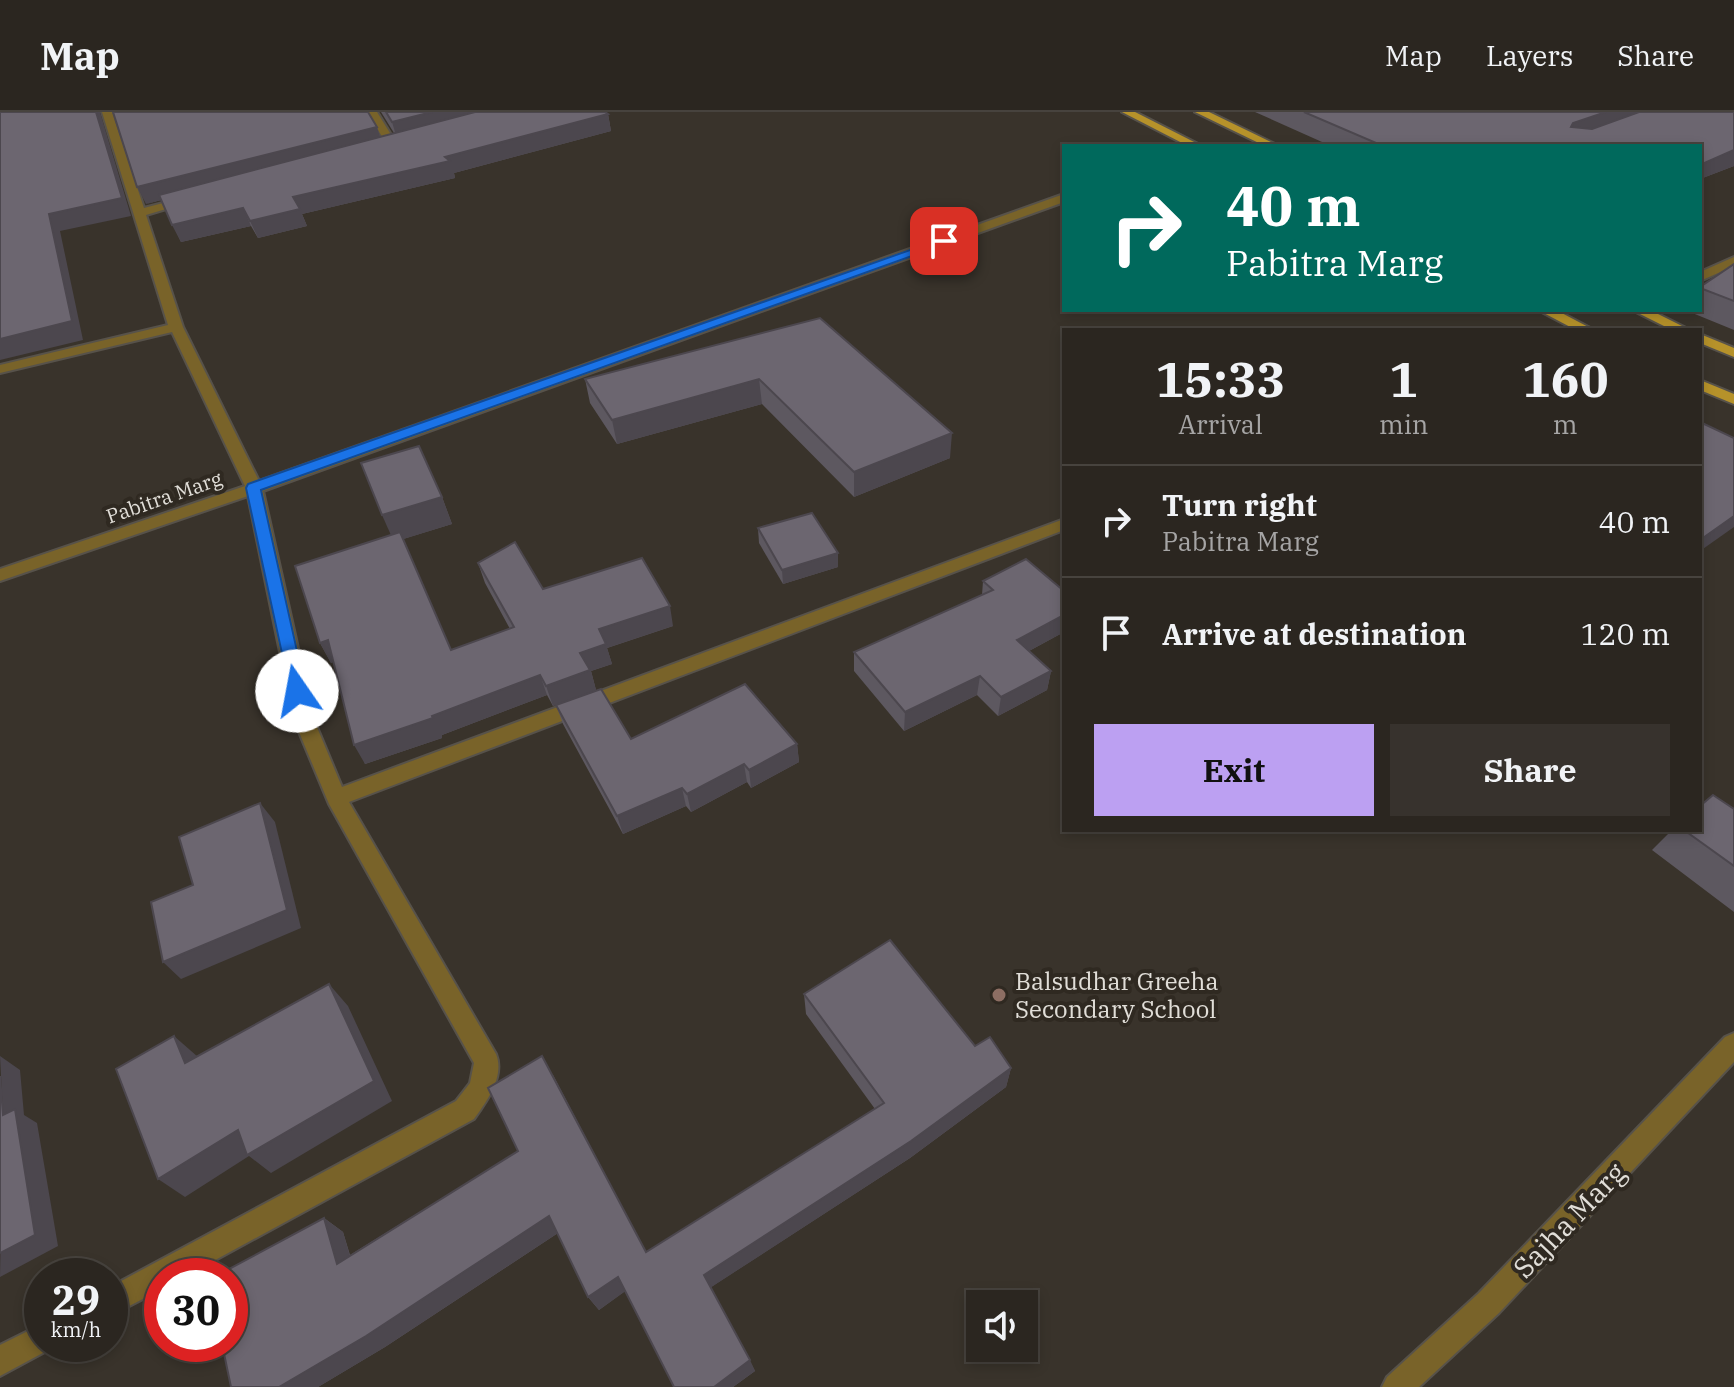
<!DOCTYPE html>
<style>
body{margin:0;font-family:"IBM Plex Serif",serif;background:#37322d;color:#f1f3f6;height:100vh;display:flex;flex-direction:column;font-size:30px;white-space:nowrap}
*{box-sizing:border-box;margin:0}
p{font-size:26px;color:#a6a5a5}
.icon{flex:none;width:44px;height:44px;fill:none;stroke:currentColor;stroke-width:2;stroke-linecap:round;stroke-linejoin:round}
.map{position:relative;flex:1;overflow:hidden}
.panel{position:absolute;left:1062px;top:216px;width:640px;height:504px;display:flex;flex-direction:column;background:#2b2620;border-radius:0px;box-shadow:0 4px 12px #0003,0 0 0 2px #47433e}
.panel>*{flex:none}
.banner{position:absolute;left:1062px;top:32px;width:640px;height:168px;border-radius:0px;box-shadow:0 4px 12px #0003,0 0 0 2px #47433e;background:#00695c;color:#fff;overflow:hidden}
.tools{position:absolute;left:966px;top:1178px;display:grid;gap:16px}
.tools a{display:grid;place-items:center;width:72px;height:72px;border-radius:0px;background:#2b2620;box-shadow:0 4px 12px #0003,0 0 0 2px #47433e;font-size:40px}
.speed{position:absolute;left:24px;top:1146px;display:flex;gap:16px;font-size:40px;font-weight:700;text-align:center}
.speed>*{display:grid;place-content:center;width:104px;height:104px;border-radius:50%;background:#2b2620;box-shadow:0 4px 12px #0003,0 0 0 2px #47433e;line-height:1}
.speed small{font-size:20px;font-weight:400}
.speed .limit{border:12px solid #d22;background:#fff;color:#111}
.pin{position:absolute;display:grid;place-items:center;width:68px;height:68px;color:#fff;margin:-34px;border-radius:16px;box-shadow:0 4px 12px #0006}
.me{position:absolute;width:88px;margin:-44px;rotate:348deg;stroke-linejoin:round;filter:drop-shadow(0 0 6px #0008)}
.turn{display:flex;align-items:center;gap:28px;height:168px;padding:0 32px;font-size:36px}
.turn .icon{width:104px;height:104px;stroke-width:2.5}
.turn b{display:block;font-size:56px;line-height:68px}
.eta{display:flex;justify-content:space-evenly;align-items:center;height:136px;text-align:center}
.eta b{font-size:48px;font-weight:700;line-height:56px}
.button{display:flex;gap:16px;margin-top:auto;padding:16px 32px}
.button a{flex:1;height:92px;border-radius:0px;background:#bca0f2;color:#111;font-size:32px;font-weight:700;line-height:92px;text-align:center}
.button a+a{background:#37322d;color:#f1f3f6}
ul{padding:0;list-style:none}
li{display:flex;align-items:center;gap:24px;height:112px;padding:0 32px;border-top:2px solid #47433e}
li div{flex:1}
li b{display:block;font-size:30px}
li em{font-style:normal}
header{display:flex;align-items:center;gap:48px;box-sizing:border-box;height:112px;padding:0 40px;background:#2b2620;border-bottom:2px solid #47433e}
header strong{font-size:38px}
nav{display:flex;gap:44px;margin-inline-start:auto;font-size:28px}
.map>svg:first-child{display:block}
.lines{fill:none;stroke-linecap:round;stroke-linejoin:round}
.street-casing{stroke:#57524a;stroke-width:4}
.primary-casing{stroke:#57524a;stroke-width:4}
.street{fill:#796329;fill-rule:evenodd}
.primary{fill:#b6922a;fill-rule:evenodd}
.wall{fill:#5d5860}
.shaded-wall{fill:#4c474e}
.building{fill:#6c6670;stroke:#4c474e;stroke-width:2}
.route{fill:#1a73e8;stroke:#114b97;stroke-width:2}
.education-dot{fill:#8d6e63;stroke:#2f2921;stroke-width:3}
.labels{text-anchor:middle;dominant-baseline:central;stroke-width:8;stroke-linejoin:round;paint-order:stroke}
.far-street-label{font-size:20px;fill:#e1ded8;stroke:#2f2921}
.poi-label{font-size:24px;fill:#e1ded8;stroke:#2f2921;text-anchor:start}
.near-street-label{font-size:28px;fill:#e1ded8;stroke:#2f2921}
</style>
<header>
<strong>Map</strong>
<nav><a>Map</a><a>Layers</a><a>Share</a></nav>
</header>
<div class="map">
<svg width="1734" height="1275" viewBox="0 0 1734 1275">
<rect width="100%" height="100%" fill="#39332b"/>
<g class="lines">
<g class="street-casing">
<g id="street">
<path d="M102 0H112L144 96 190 84 196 88 146 103 183 215 259 369 1064 82V90L263 379 314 608 342 675 1064 407V418L349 690 496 942C505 964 487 989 474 1007L186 1164H162V1177L110 1204V1175L456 989 470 971 474 951 329 692 294 608 248 384 0 469V457L245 374 172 220 0 261V253L168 213Z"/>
<polygon points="367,0 377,0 398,34 397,36 389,36"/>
<polygon points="1734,145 1734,154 1700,169 1700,160"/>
<polygon points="1734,921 1734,950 1499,1201 1419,1275 1382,1275 1387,1265 1479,1181 1725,925"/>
<polygon points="42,1212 42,1232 54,1232 52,1236 0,1264 0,1233"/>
</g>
</g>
<g class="primary-casing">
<g id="primary">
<polygon points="1122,0 1135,0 1202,34 1188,34"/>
<polygon points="1195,0 1209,0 1279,34 1265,34"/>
<polygon points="1538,198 1556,198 1594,218 1576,218"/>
<polygon points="1632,198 1650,198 1690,218 1672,218"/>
<polygon points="1700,222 1734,236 1734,245 1700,231"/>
<polygon points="1700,268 1734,282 1734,292 1700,278"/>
</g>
</g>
<use href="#street" class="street"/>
<use href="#primary" class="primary"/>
</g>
<g class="wall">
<polygon points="381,0 605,0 608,2 611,19 454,61 455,66 302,102 307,114 258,126 251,114 181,130 161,88 146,92 377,15 380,25 394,21"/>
<polygon points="1255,0 1734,0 1734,54 1700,67 1700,34 1331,34"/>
<polygon points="1734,152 1734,218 1685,198 1700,198 1700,175"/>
<polygon points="820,206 950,346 854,385 762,292 617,332 590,291 585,267"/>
<polygon points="442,385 452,412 403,427 451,538 510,517 485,471 478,451 543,477 673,514 607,536 612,552 591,559 596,578 553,594 547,583 442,623 442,626 365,652 333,550 331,551 320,531 390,423"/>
<polygon points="758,416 838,441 838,455 783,472 759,431"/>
<polygon points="983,469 1064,479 1064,520 1029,539 1051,559 1047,578 998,604 977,583 904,619 854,559 854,540 982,483"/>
<polygon points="556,593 631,627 797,632 799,650 751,676 747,670 691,700 686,694 623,722 563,612"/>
<polygon points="1734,697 1734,800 1652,738 1672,718 1700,718"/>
<polygon points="804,882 975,934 1011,956 1006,975 910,1046 711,1175 755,1259 733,1275 674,1275 625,1179 599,1198 588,1185 558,1121 385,1235 318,1275 231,1275 324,1106 343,1120 350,1143 518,1039 553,963 646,1140 875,997 806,902"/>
</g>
<g class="shaded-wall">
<polygon points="96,0 100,0 131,104 60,119 83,228 0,248 0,227 49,102"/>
<polygon points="432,0 499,0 397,27 392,10"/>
<polygon points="1606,0 1650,0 1562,34 1573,11"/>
<polygon points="608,2 611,19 454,61 455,66 302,102 307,114 258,126 250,109 293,85"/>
<polygon points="377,15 382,31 146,92 137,75"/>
<polygon points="1734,38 1734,54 1700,67 1700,53"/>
<polygon points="243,96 251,114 181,130 172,113"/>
<polygon points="759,267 762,292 617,332 612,308"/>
<polygon points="952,321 950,346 854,385 854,360"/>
<polygon points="442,385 452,412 394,430 382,403"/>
<polygon points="1734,404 1734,415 1700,439 1700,428"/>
<polygon points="838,441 838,455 783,472 782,458"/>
<polygon points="670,494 673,514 607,536 612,552 591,559 596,578 553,594 546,574 580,541 599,517"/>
<polygon points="1064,503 1064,520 1014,547 1017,528"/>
<polygon points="328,528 338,548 331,551 320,531"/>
<polygon points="1051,559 1047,578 998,604 1001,585"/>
<polygon points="540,563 547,583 442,623 442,626 365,652 354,633"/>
<polygon points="980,564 977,583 904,619 905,600"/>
<polygon points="797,632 799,650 751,676 749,658"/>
<polygon points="744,652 747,670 691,700 687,682"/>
<polygon points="682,676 686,694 623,722 617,704"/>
<polygon points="260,691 275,710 301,816 181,867 163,850"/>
<polygon points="329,872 348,894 392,989 271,1061 249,1044 185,1085 158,1067"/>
<polygon points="174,924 198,945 185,951"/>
<polygon points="0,944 20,958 24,1003 37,1011 58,1134 0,1165 3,1003"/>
<polygon points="1011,956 1006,975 910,1046 710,1176 704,1163"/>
<polygon points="549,1104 561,1119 385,1235 318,1275 279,1275"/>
<polygon points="324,1106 343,1120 356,1165 337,1152"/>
<polygon points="618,1165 627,1178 599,1198 588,1185"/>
<polygon points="750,1248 755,1259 733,1275 714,1275"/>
</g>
<g class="building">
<polygon points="0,0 96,0 122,86 49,102 72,209 0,227"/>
<polygon points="113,0 368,0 377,15 137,75"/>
<polygon points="386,0 432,0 392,10"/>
<polygon points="475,0 605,0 608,2 445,45 450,49 293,85 300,97 250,109 243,96 172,113 159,83"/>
<polygon points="1304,0 1606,0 1573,11 1571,15 1592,17 1639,0 1734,0 1734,38 1700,53 1700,34 1383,34"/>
<polygon points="1734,152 1734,189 1700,176 1700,175"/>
<polygon points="820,206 952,321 854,360 759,267 612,308 585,267"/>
<polygon points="1700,310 1734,326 1734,404 1700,428"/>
<polygon points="419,334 442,385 382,403 361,351"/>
<polygon points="812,401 838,441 782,458 758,416"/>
<polygon points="400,420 451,538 514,515 478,451 515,430 543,477 642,446 670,494 599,517 606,532 580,541 590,558 546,574 540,563 432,604 433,606 354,633 328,528 320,531 295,454"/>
<polygon points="1026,447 1064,479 1064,503 1017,528 1051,559 1001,585 980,564 905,600 854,540 993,478 983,469"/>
<polygon points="745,572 797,632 749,658 744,652 687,682 682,676 617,704 556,593 601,577 631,627"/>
<polygon points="1713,683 1734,697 1734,754 1684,718 1700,718 1700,694"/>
<polygon points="260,691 287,798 163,850 151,790 193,773 179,725"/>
<polygon points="890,828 975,934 990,925 1011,956 911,1029 704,1163 750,1248 714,1275 674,1275 618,1165 588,1185 549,1104 366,1224 279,1275 231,1275 222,1232 230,1232 230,1164 216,1164 324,1106 337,1152 518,1039 488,976 542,944 646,1140 884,991 804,882"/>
<polygon points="329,872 374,969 247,1043 238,1018 158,1067 116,957 174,924 185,951"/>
<polygon points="0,964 3,1003 15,997 35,1123 0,1141"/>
</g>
<polygon class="route" points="944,126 948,127 948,131 261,378 306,579 304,583 291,583 246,376 248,372"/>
<circle class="education-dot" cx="999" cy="883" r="8"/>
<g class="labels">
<g class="far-street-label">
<text transform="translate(164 385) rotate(-19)">Pabitra Marg</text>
</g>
<g class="poi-label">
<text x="1015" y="869">Balsudhar Greeha<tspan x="1015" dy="28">Secondary School</tspan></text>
</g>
<g class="near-street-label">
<text transform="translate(1569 1108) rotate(-46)">Sajha Marg</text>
</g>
</g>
</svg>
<div class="tools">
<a><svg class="icon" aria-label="sound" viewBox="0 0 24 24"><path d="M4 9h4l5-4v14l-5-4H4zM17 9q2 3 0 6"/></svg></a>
</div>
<div class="speed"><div>29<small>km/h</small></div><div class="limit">30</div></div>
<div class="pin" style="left:944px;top:129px;background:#d93025"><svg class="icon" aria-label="arrive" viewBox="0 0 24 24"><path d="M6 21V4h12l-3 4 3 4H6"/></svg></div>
<svg class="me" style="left:297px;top:579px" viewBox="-20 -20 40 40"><circle r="19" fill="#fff"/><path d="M0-13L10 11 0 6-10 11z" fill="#1a73e8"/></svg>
<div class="banner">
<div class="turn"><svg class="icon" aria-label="right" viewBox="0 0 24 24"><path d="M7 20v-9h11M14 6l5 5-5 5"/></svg><div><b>40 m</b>Pabitra Marg</div></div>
</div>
<section class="panel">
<div class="eta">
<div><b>15:33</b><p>Arrival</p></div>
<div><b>1</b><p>min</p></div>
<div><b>160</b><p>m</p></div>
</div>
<ul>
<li><svg class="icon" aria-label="right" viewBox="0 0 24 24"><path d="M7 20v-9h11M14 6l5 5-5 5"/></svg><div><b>Turn right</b><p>Pabitra Marg</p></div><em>40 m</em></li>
<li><svg class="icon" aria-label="arrive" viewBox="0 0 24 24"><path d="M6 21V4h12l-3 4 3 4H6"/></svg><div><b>Arrive at destination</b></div><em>120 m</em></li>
</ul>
<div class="button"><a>Exit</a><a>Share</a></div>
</section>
</div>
